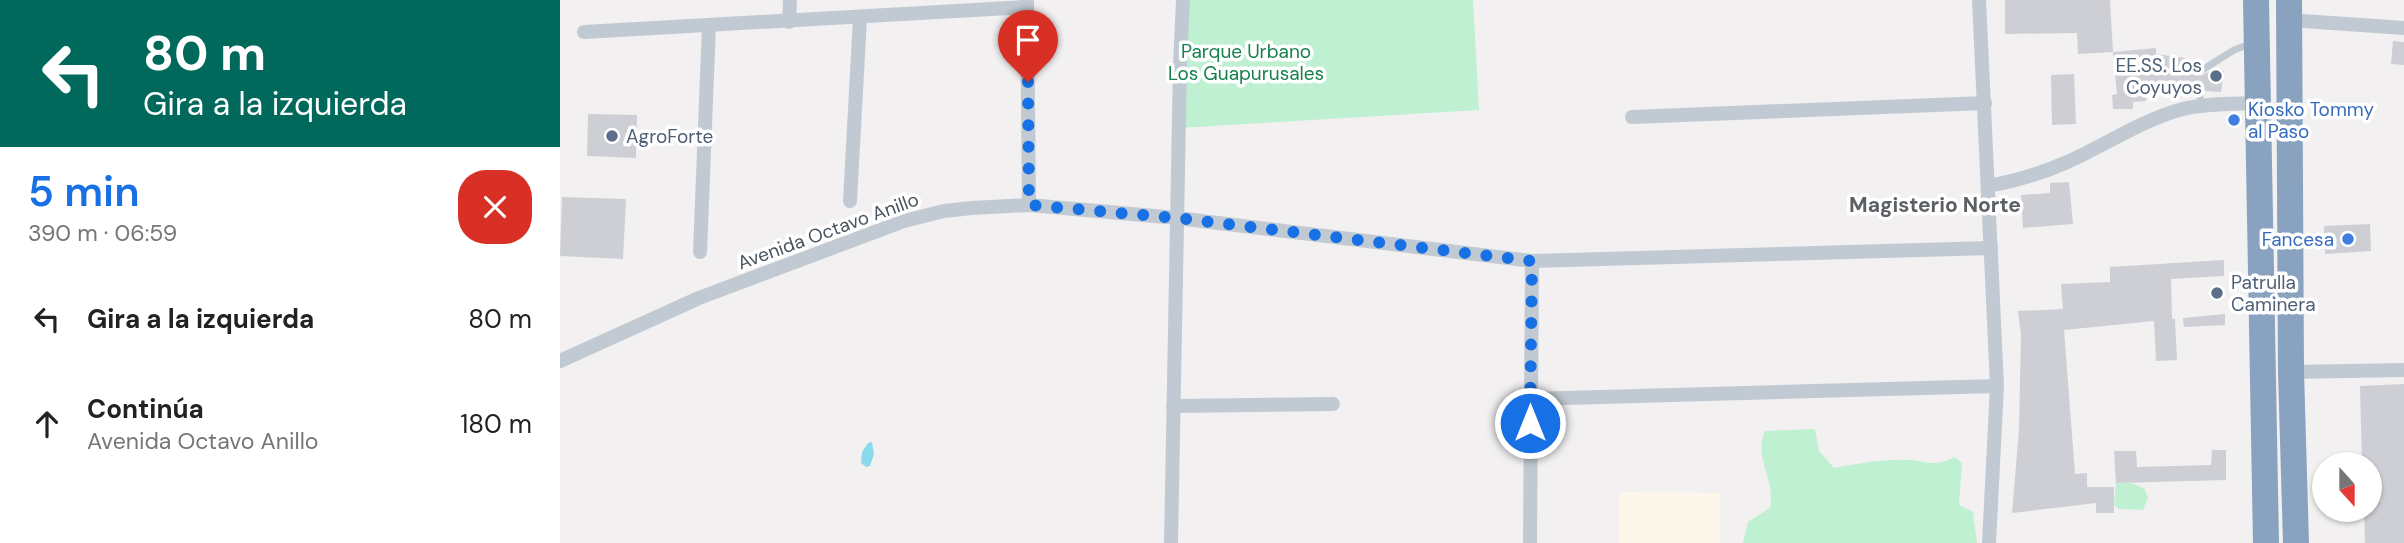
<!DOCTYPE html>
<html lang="es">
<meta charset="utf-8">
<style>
body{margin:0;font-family:"DM Sans",sans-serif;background:#f2f2f2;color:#222;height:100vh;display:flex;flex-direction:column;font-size:26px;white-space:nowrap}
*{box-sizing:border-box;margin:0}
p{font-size:23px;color:#767676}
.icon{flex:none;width:38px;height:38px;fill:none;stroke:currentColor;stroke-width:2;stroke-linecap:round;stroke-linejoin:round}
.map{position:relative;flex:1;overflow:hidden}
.details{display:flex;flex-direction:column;background:#fff;width:560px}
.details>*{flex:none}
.top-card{background:#00695c;color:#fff;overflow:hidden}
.needle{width:46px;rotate:159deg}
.fabs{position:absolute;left:1752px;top:452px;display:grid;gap:14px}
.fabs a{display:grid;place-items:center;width:70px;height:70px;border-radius:50%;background:#fff;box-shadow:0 2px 5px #0004;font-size:35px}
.pin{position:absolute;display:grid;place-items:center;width:60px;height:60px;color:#fff;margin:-72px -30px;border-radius:50% 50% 50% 0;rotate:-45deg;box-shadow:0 0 7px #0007}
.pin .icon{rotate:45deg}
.me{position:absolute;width:77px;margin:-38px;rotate:0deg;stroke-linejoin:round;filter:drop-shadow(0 0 5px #0008)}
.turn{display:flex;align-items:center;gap:24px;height:147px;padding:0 28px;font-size:32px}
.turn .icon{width:91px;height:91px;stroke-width:2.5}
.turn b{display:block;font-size:49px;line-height:60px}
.round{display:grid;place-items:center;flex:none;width:74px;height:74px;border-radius:28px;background:#f2f2f2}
.overview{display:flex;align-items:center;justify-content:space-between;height:119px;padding:0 28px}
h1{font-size:42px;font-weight:600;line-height:52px;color:#1771e5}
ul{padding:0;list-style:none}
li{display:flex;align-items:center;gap:21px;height:105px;padding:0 28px}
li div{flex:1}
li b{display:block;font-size:26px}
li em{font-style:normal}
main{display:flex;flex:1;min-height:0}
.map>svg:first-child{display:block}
.commercial{fill:#fcf7ea}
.green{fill:#bff0d2}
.water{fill:#8bd9ed}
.building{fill:#cdcfd5}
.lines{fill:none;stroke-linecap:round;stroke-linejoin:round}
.lane{stroke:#c1cad2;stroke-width:7}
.street{stroke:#c1cad2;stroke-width:14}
.highway{stroke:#88a2bf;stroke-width:26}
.route{stroke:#1771e5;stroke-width:12;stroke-dasharray:0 21.6}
.service-dot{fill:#5c6f8a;stroke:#fff;stroke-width:2.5}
.shop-dot{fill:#3f7fe0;stroke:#fff;stroke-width:2.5}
.labels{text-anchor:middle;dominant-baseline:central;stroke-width:7;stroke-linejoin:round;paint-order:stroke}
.park-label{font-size:19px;fill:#16814c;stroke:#fff}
.service-label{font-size:19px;fill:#4e5e75;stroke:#fff;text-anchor:start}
.shop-label{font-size:19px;fill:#366cbe;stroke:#fff;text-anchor:start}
.street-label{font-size:19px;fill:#48535e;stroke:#fff}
.neighbourhood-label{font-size:21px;font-weight:bold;fill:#5c6065;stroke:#fff}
</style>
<main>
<section class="details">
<div class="top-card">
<div class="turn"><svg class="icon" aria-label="left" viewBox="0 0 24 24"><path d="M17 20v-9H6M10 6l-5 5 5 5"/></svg><div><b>80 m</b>Gira a la izquierda</div></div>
</div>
<div class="overview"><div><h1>5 min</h1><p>390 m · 06:59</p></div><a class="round" style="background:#d93025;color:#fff"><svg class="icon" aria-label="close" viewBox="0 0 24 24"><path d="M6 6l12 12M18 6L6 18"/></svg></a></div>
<ul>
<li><svg class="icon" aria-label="left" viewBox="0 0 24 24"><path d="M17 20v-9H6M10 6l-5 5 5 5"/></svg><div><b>Gira a la izquierda</b></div><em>80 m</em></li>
<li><svg class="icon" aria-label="ahead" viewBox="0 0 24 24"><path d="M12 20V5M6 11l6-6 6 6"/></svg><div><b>Continúa</b><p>Avenida Octavo Anillo</p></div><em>180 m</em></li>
</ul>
</section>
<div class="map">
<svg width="1844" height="543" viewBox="0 0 1844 543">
<rect width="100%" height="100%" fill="#f2f0f0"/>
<polygon class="commercial" points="1059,492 1160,493 1160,543 1059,543"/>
<g class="green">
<polygon points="629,0 913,0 919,110 618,128"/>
<path d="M1255 429 1259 451 1274 468C1297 464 1322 459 1347 460 1371 461 1371 468 1395 457L1402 463 1399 505 1413 512 1417 543H1183L1188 522 1210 508C1216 480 1193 458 1205 431Z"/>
<polygon points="1556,483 1571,483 1585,489 1588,498 1583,510 1559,509 1554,505"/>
</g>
<polygon class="water" points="312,442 314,454 310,466 306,467 301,463 302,452 308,443"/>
<g class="building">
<polygon points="1445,0 1550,0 1553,52 1518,54 1517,33 1445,34"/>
<polygon points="1833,41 1844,42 1844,65 1831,64"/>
<polygon points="1596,48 1596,54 1625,58 1623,67 1636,69 1640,76 1655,69 1664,71 1661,92 1645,91 1643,86 1639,84 1635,86 1632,92 1621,91 1620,94 1587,89 1586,101 1573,102 1573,109 1553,109 1552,95 1557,94 1553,52"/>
<polygon points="1514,74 1516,124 1492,125 1491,75"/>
<polygon points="28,114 77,115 76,158 27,156"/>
<polygon points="1509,182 1513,224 1463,228 1461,195 1490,193 1490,183"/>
<polygon points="2,197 66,199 63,259 0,256"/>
<polygon points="1810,224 1811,251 1765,254 1764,226"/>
<polygon points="1664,260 1664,276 1611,279 1612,319 1615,319 1617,360 1596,361 1594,321 1504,330 1515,474 1527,473 1527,487 1554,487 1554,513 1536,513 1536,503 1452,513 1459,429 1461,335 1458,311 1503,309 1501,284 1550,282 1550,267"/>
<polygon points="1665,314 1665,325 1624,327 1623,318"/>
<polygon points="1844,384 1844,543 1805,543 1804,509 1810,509 1810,464 1802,464 1800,386"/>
<polygon points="1652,450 1666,450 1666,480 1556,483 1554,451 1576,451 1577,467 1651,465"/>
</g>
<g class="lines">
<g class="lane">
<polyline points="1642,70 1674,50 1692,43"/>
<polyline points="1639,90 1641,105"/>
</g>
<g class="street">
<polyline points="467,0 469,205"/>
<polyline points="1419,0 1437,386 1429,543"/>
<polyline points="1729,20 1844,28"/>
<polyline points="229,22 230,0"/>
<polyline points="24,32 467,7"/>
<polyline points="1072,117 1425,103"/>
<path d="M1428 186C1455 181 1480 174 1505 163 1544 146 1581 120 1623 109 1647 103 1673 104 1698 103"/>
<polyline points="290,201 300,18"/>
<polyline points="140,252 149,25"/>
<polyline points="0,361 139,298 344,221 384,211 412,208 469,205 617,218 972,261 1431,248"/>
<polyline points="1731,372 1844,370"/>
<polyline points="970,399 1437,386"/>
<polyline points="613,406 773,404"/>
<polyline points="611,543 620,64 623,0"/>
<polyline points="970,543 972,261"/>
</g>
<g class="highway">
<polyline points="1696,0 1706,543"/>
<polyline points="1729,0 1731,372 1736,543"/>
</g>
</g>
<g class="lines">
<polyline class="route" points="468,82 469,205 617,218 972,261 970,423"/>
</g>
<g class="service-dot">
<circle cx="1656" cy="76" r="7"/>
<circle cx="52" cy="136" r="7"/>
<circle cx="1657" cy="293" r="7"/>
</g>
<g class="shop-dot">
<circle cx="1674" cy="120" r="7"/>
<circle cx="1788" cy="239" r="7"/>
</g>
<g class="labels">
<g class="park-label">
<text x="686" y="51">Parque Urbano<tspan x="686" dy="22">Los Guapurusales</tspan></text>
</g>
<g class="service-label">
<text x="1642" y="65" text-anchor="end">EE.SS. Los<tspan x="1642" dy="22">Coyuyos</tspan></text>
<text x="66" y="136">AgroForte</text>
<text x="1671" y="282">Patrulla<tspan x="1671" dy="22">Caminera</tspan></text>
</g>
<g class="shop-label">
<text x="1688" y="109">Kiosko Tommy<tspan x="1688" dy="22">al Paso</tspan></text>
<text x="1774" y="239" text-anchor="end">Fancesa</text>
</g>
<g class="street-label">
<text transform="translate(268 231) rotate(-20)">Avenida Octavo Anillo</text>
</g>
<g class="neighbourhood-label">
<text x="1375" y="205">Magisterio Norte</text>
</g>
</g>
</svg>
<div class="fabs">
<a><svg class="needle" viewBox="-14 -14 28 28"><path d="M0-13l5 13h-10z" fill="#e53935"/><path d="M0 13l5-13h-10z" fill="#767676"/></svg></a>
</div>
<div class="pin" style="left:468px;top:82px;background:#d93025"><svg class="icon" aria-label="arrive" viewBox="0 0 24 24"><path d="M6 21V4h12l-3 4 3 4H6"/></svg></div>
<svg class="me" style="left:970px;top:423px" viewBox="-20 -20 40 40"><circle r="17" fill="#1771e5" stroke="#fff" stroke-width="3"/><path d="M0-11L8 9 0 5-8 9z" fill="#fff"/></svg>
</div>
</main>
